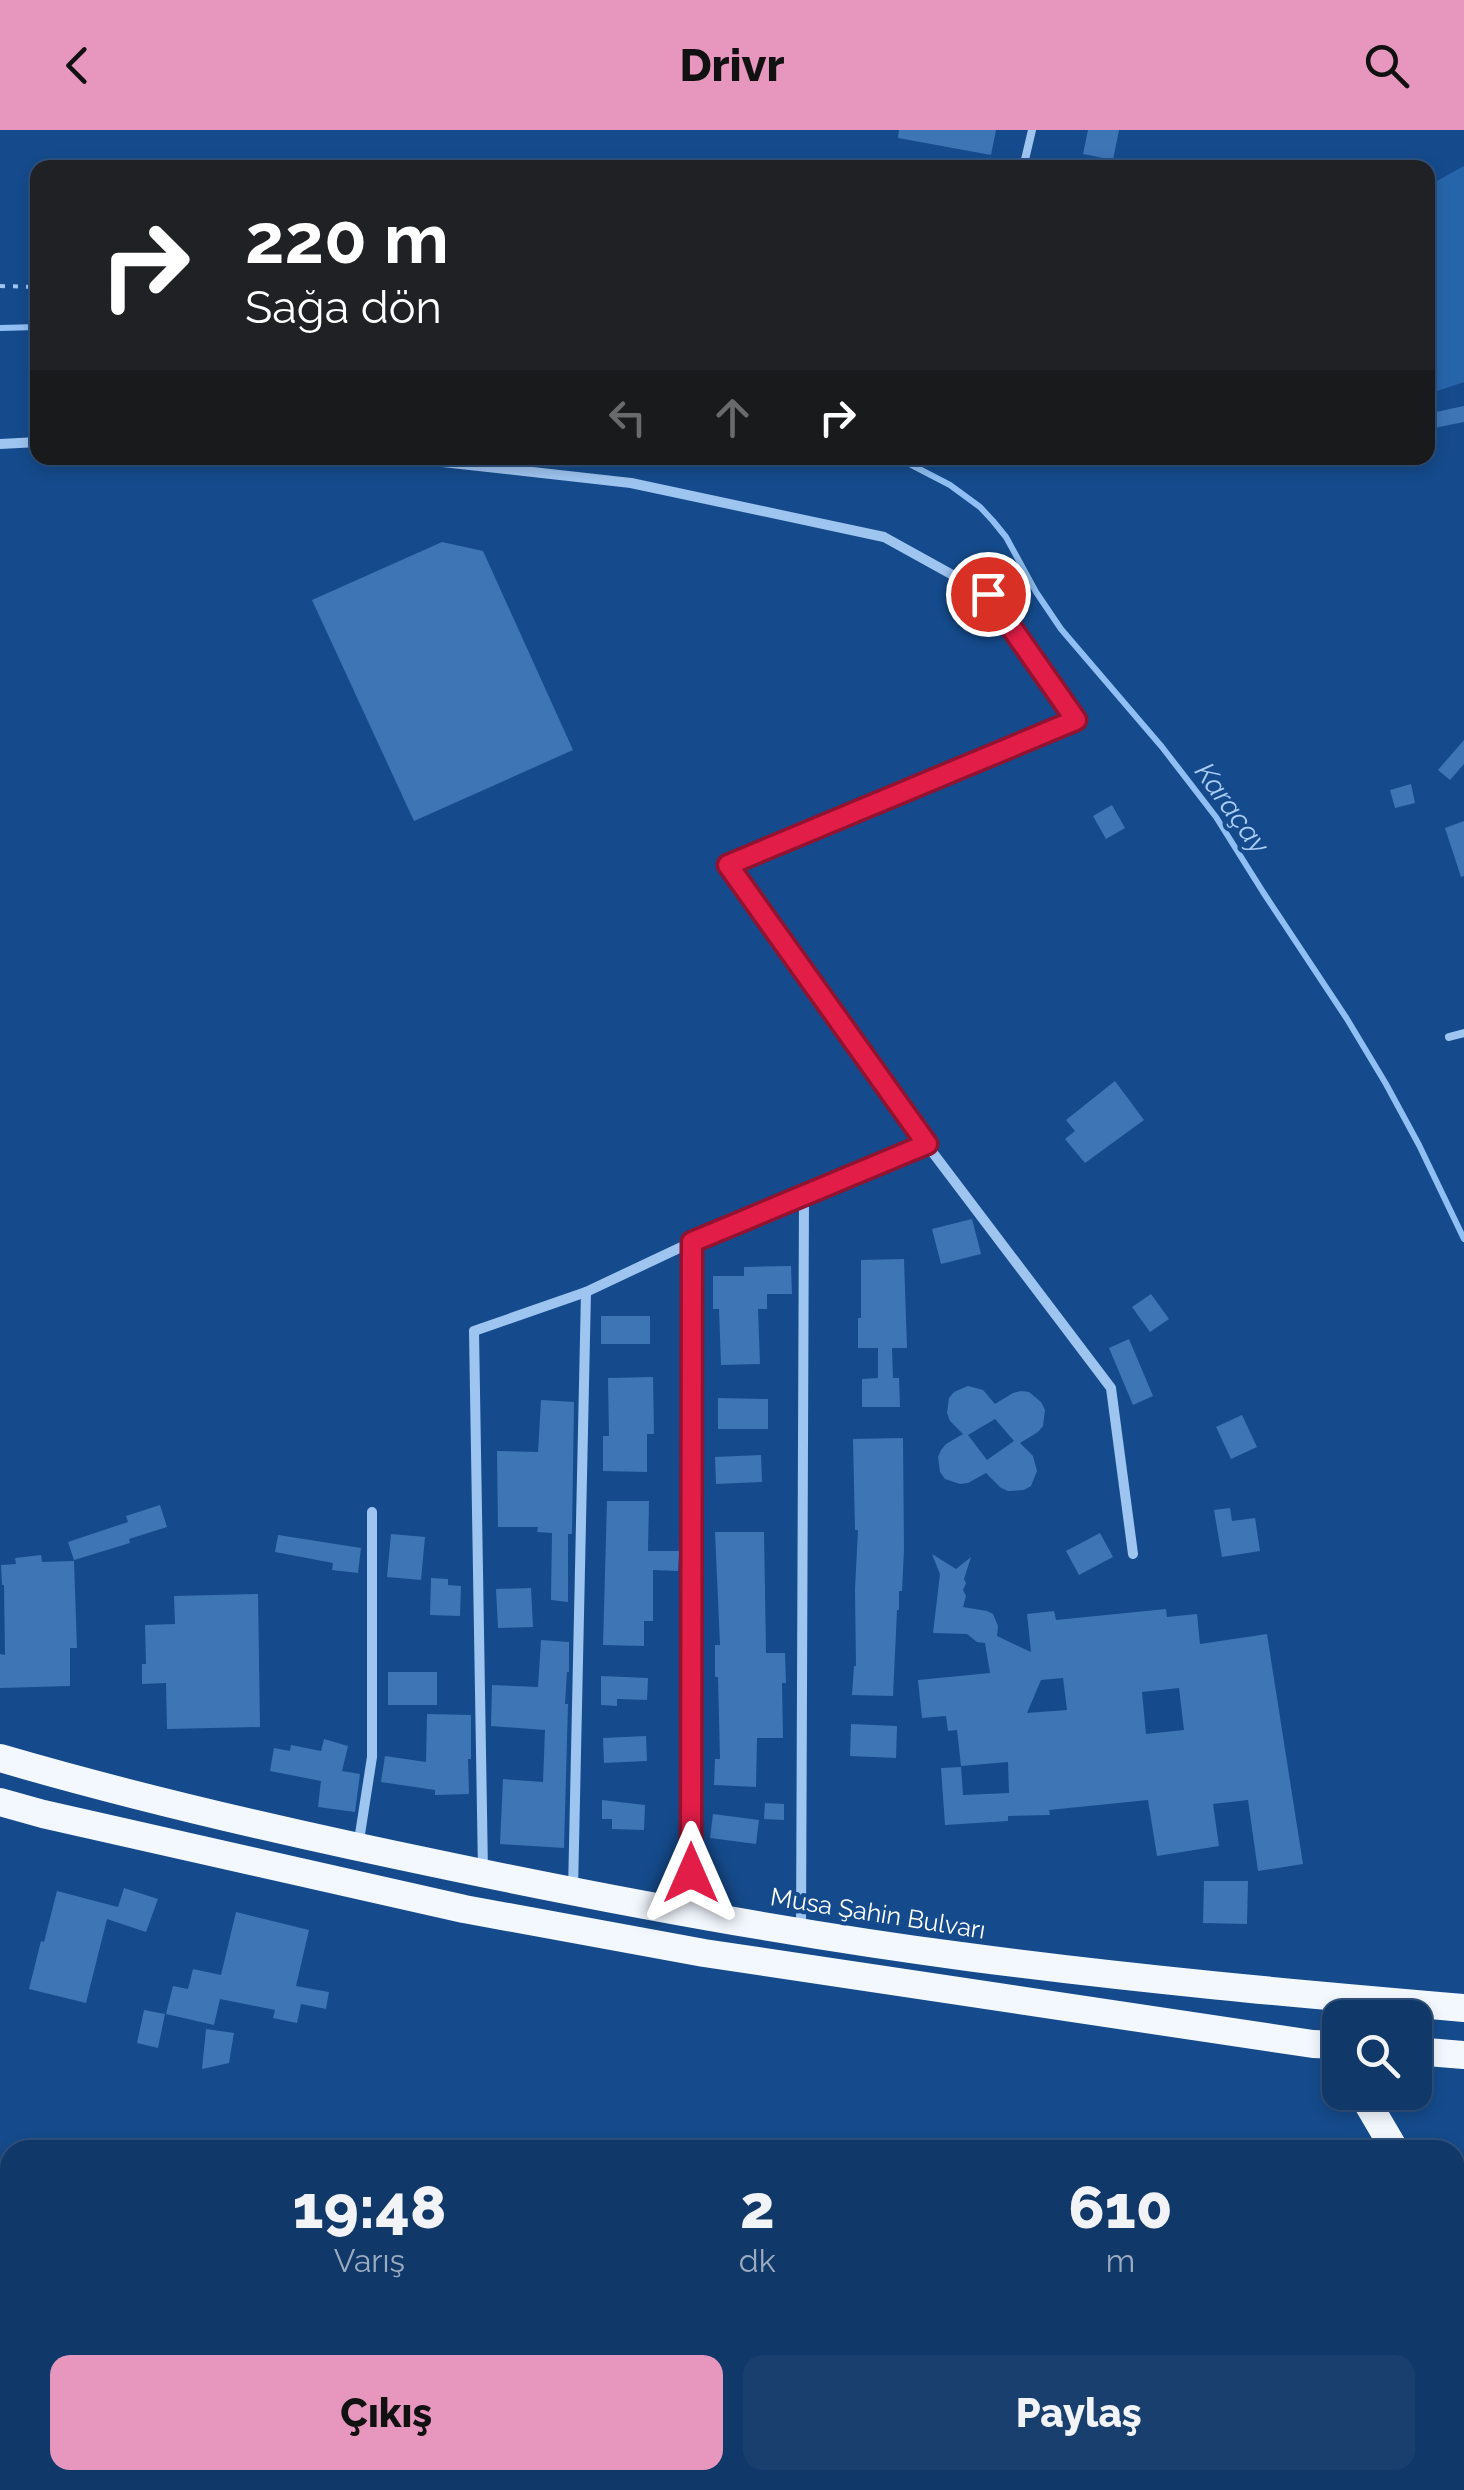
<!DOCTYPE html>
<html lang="tr">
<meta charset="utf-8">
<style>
body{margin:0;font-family:Raleway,sans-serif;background:#193f6f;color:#f1f3f6;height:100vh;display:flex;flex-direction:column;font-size:38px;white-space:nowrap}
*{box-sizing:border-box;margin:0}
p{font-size:32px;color:#9cacc0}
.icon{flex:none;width:55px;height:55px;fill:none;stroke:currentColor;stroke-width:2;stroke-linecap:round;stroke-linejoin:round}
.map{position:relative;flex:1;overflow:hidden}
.panel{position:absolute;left:0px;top:2010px;width:1465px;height:350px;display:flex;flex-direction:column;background:#103869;border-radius:30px 30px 0 0;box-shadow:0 5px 15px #0003,0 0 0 2px #30527d}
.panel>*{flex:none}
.guide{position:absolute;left:30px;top:30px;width:1405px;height:305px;border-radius:20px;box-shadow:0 5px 15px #0003,0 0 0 2px #30527d;background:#202124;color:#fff;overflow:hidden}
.buttons{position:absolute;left:1322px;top:1870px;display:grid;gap:20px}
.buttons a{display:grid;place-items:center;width:110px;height:110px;border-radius:20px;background:#103869;box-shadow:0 5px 15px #0003,0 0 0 2px #30527d;font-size:50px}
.pin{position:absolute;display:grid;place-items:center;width:85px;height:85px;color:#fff;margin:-42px;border:5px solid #fff;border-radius:50%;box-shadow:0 2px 10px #0007}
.me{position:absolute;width:110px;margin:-55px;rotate:0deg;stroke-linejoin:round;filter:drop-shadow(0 0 8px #0008)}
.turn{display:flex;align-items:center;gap:35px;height:210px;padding:0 50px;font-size:45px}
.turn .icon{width:130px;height:130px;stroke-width:2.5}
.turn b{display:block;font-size:70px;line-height:85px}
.lanes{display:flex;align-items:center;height:95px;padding:0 50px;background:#0003;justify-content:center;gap:50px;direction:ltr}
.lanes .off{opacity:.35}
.eta{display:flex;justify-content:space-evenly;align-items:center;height:170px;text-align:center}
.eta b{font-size:60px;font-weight:800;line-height:70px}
.button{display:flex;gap:20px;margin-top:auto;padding:20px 50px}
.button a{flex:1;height:115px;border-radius:20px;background:#e797bd;color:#111;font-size:40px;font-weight:800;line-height:115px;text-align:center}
.button a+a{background:#193f6f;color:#f1f3f6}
header{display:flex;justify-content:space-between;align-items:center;height:130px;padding:0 50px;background:#e797bd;color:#111;font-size:45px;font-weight:800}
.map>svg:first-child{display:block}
.green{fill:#2765ab}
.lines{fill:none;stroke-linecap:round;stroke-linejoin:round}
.stream{stroke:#90c0f3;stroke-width:6}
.building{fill:#3d75b5;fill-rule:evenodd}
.path{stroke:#9ec4f0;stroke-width:4;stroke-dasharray:5 8;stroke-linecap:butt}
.service{stroke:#9ec4f0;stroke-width:8}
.minor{stroke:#9ec4f0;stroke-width:10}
.trunk{stroke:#f3f8ff;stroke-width:28}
.route-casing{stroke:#92132f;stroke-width:25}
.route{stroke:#e11d48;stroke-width:18}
.labels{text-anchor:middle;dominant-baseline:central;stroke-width:8;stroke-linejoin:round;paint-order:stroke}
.street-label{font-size:25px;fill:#fff;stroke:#154b8c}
.water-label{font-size:28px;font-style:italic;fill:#aacef7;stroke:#154b8c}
</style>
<header><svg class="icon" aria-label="back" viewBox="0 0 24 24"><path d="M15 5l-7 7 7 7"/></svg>Drivr<svg class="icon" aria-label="search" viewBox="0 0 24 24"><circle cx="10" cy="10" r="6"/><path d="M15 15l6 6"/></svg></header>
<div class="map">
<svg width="1464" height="2360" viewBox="0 0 1464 2360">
<rect width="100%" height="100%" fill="#154b8c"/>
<polygon class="green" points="1464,36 1464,252 1428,264 1428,56"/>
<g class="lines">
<g class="stream">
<polyline points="0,198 38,197"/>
<polyline points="898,328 950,355 980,377 993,391 1006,407 1036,462 1061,499 1162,617 1216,687 1263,762 1347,889 1386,954 1419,1015 1464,1109"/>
</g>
</g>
<g class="building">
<polygon points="899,0 996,0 991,25 898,8"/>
<polygon points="1088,0 1119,0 1113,30 1083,24"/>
<polygon points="1464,276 1464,292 1434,298 1431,283"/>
<polygon points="442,412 483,421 573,620 414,691 312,470"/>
<polygon points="1464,610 1464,634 1450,650 1438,640"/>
<polygon points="1411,654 1415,673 1395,678 1390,660"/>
<polygon points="1112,675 1125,698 1106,709 1093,686"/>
<polygon points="1464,691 1464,746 1461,747 1445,698"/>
<polygon points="1115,951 1144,990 1085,1033 1065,1009 1075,1001 1066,990"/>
<polygon points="972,1089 981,1124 941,1134 932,1099"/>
<polygon points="904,1129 907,1218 892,1218 893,1248 899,1248 900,1277 862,1277 862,1249 878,1248 878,1218 858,1218 858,1188 861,1188 861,1130"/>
<polygon points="791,1136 792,1164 767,1164 767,1179 758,1179 760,1234 721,1235 719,1179 713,1179 713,1146 744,1146 744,1137"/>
<polygon points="1151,1164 1169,1189 1150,1202 1132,1177"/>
<rect x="601" y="1186" width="49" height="28"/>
<polygon points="1129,1209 1153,1266 1133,1275 1109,1218"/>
<polygon points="653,1247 654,1304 647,1304 647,1342 603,1341 603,1306 609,1306 608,1248"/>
<path d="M968 1256 983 1260 995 1274 1013 1263 1021 1261 1029 1262 1041 1272 1045 1280 1043 1296 1038 1302 1020 1313 1033 1326 1037 1341 1031 1356 1024 1360 1008 1361 1001 1358 986 1343 968 1353 960 1354 945 1349 940 1342 938 1327 941 1320 946 1314 963 1304 950 1291 947 1283 949 1268 954 1262ZM995 1289 1014 1311 987 1330 968 1305Z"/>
<polygon points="718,1268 768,1269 768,1299 718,1299"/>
<polygon points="541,1270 574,1272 572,1404 568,1404 568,1472 551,1470 552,1403 537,1402 538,1397 498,1397 497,1321 538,1322"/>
<polygon points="1242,1285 1257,1317 1231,1329 1216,1297"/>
<polygon points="903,1308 904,1420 902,1461 899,1461 899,1480 897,1480 893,1566 852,1565 854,1536 856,1536 855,1459 858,1400 855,1400 853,1309"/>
<polygon points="761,1325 762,1352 716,1354 715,1327"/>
<polygon points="607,1371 649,1371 648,1421 679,1421 678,1441 653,1440 653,1491 644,1491 644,1516 603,1515"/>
<polygon points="160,1375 167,1397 129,1409 130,1413 74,1430 68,1412 128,1392 126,1386"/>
<polygon points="1230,1378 1232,1391 1255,1388 1260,1421 1222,1427 1214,1380"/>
<polygon points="715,1402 764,1402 766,1523 785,1523 786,1553 782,1553 783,1608 757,1608 756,1657 714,1655 715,1629 720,1629 718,1547 715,1547 715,1515 720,1515"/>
<polygon points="1100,1403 1113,1427 1079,1445 1066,1421"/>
<polygon points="391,1404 425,1407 421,1450 387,1447"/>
<polygon points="278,1405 361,1418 358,1443 332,1440 333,1433 275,1422"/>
<path d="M932 1424 956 1439 971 1427 964 1449 966 1453 963 1460 966 1466 963 1477 987 1481 993 1484 998 1496 997 1506 1031 1522 1027 1484 1054 1481 1056 1490 1166 1479 1167 1487 1197 1484 1200 1514 1267 1504 1303 1734 1258 1741 1248 1670 1213 1674 1219 1716 1157 1726 1148 1670 1049 1680 1050 1685 1008 1686V1691L945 1695 941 1638 961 1637 963 1665 1009 1663 1008 1632 961 1636 957 1600 948 1601 946 1586 922 1588 918 1550 990 1543 985 1513 977 1512 967 1504 933 1503 940 1444ZM1063 1548 1067 1580 1027 1583 1041 1550ZM1179 1558 1184 1600 1146 1604 1142 1562Z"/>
<polygon points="41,1425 42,1432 74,1431 77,1518 70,1518 70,1556 0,1558 0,1524 5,1525 4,1455 2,1455 1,1435 16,1434 15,1428"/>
<polygon points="431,1448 448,1449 448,1455 461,1456 460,1486 430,1485"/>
<polygon points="531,1458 533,1497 498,1498 496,1459"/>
<polygon points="258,1464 260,1597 167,1599 166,1553 142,1554 142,1534 146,1534 145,1495 175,1494 174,1466"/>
<polygon points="541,1510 569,1512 569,1542 567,1542 565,1574 568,1574 564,1718 500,1714 503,1649 543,1652 545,1600 491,1596 492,1555 538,1557"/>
<rect x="388" y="1542" width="49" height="33"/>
<polygon points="601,1546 648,1548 647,1570 617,1569 617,1576 601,1575"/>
<polygon points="427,1584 471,1585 471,1629 468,1629 469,1664 435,1665 435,1660 381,1652 385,1626 426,1632"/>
<polygon points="851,1594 897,1596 896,1628 850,1626"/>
<polygon points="646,1606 647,1631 604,1633 603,1608"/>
<polygon points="324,1609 348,1616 342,1641 360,1644 355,1682 318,1677 321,1651 270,1641 274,1618 290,1621 291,1615 321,1621"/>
<polygon points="602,1670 645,1675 644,1700 612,1699 612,1689 602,1689"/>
<polygon points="765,1673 784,1674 784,1690 764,1689"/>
<polygon points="713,1684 759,1690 756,1714 710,1708"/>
<polygon points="1204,1751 1248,1751 1247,1794 1203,1793"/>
<polygon points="124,1758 158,1769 146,1802 107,1789 86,1873 29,1859 41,1811 44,1812 57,1761 118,1777"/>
<polygon points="236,1782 309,1800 296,1856 329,1862 326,1879 301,1874 297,1893 273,1888 275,1880 220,1869 214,1895 166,1884 173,1856 188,1859 193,1839 221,1845"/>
<polygon points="144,1880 165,1884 158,1918 137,1913"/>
<polygon points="206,1899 234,1903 229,1933 202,1939"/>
</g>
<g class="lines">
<polyline class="path" points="0,156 38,157"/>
<g class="service">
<polyline points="1023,38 1032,0"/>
<polyline points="1449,907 1464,903"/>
</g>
<g class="minor">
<polyline points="0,314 38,312"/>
<polyline points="406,328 631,353 884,407 987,464 1076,589 728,735 927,1015 1111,1258 1133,1424"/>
<polyline points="358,1717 372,1627 372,1382"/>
<polyline points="483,1742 474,1201 586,1162 692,1112 927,1015"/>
<polyline points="573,1761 586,1162"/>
<polyline points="691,1782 692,1112"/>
<polyline points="801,1801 804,1067"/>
<polyline points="1455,2136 1464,2155"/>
</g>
<g class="trunk">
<path d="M0 1628C147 1671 297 1705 448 1736 620 1772 793 1804 968 1827 1133 1849 1299 1864 1464 1878"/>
<polyline points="0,1672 43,1684 464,1779 704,1823 1313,1914 1340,1915"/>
<polyline points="1415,1921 1464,1925"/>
<polyline points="1361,1962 1395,2020"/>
</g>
</g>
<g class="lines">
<g class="route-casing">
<polyline id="route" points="691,1743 692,1112 927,1014 728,735 1076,590 988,464"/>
</g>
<use href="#route" class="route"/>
</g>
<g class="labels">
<g class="street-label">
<text transform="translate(878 1783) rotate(9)">Musa Şahin Bulvarı</text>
</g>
<g class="water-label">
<text transform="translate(1232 678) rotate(54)">Karaçay</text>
</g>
</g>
</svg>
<div class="buttons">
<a><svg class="icon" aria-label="search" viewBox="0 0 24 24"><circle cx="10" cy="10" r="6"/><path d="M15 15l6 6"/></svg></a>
</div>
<div class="pin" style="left:988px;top:464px;background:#d93025"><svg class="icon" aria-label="arrive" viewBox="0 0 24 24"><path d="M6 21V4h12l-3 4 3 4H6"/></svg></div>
<svg class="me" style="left:691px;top:1743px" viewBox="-20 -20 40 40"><path d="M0-17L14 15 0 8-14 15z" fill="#e11d48" stroke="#fff" stroke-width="4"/></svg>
<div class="guide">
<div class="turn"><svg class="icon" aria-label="right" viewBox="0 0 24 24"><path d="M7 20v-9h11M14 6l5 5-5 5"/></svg><div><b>220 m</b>Sağa dön</div></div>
<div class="lanes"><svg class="icon off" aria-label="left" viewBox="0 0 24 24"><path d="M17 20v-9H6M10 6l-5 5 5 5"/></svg><svg class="icon off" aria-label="ahead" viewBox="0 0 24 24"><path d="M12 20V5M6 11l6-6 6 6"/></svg><svg class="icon" aria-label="right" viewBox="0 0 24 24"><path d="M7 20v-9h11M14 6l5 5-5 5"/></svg></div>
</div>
<section class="panel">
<div class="eta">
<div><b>19:48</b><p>Varış</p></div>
<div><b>2</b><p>dk</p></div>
<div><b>610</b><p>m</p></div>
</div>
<div class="button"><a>Çıkış</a><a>Paylaş</a></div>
</section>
</div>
